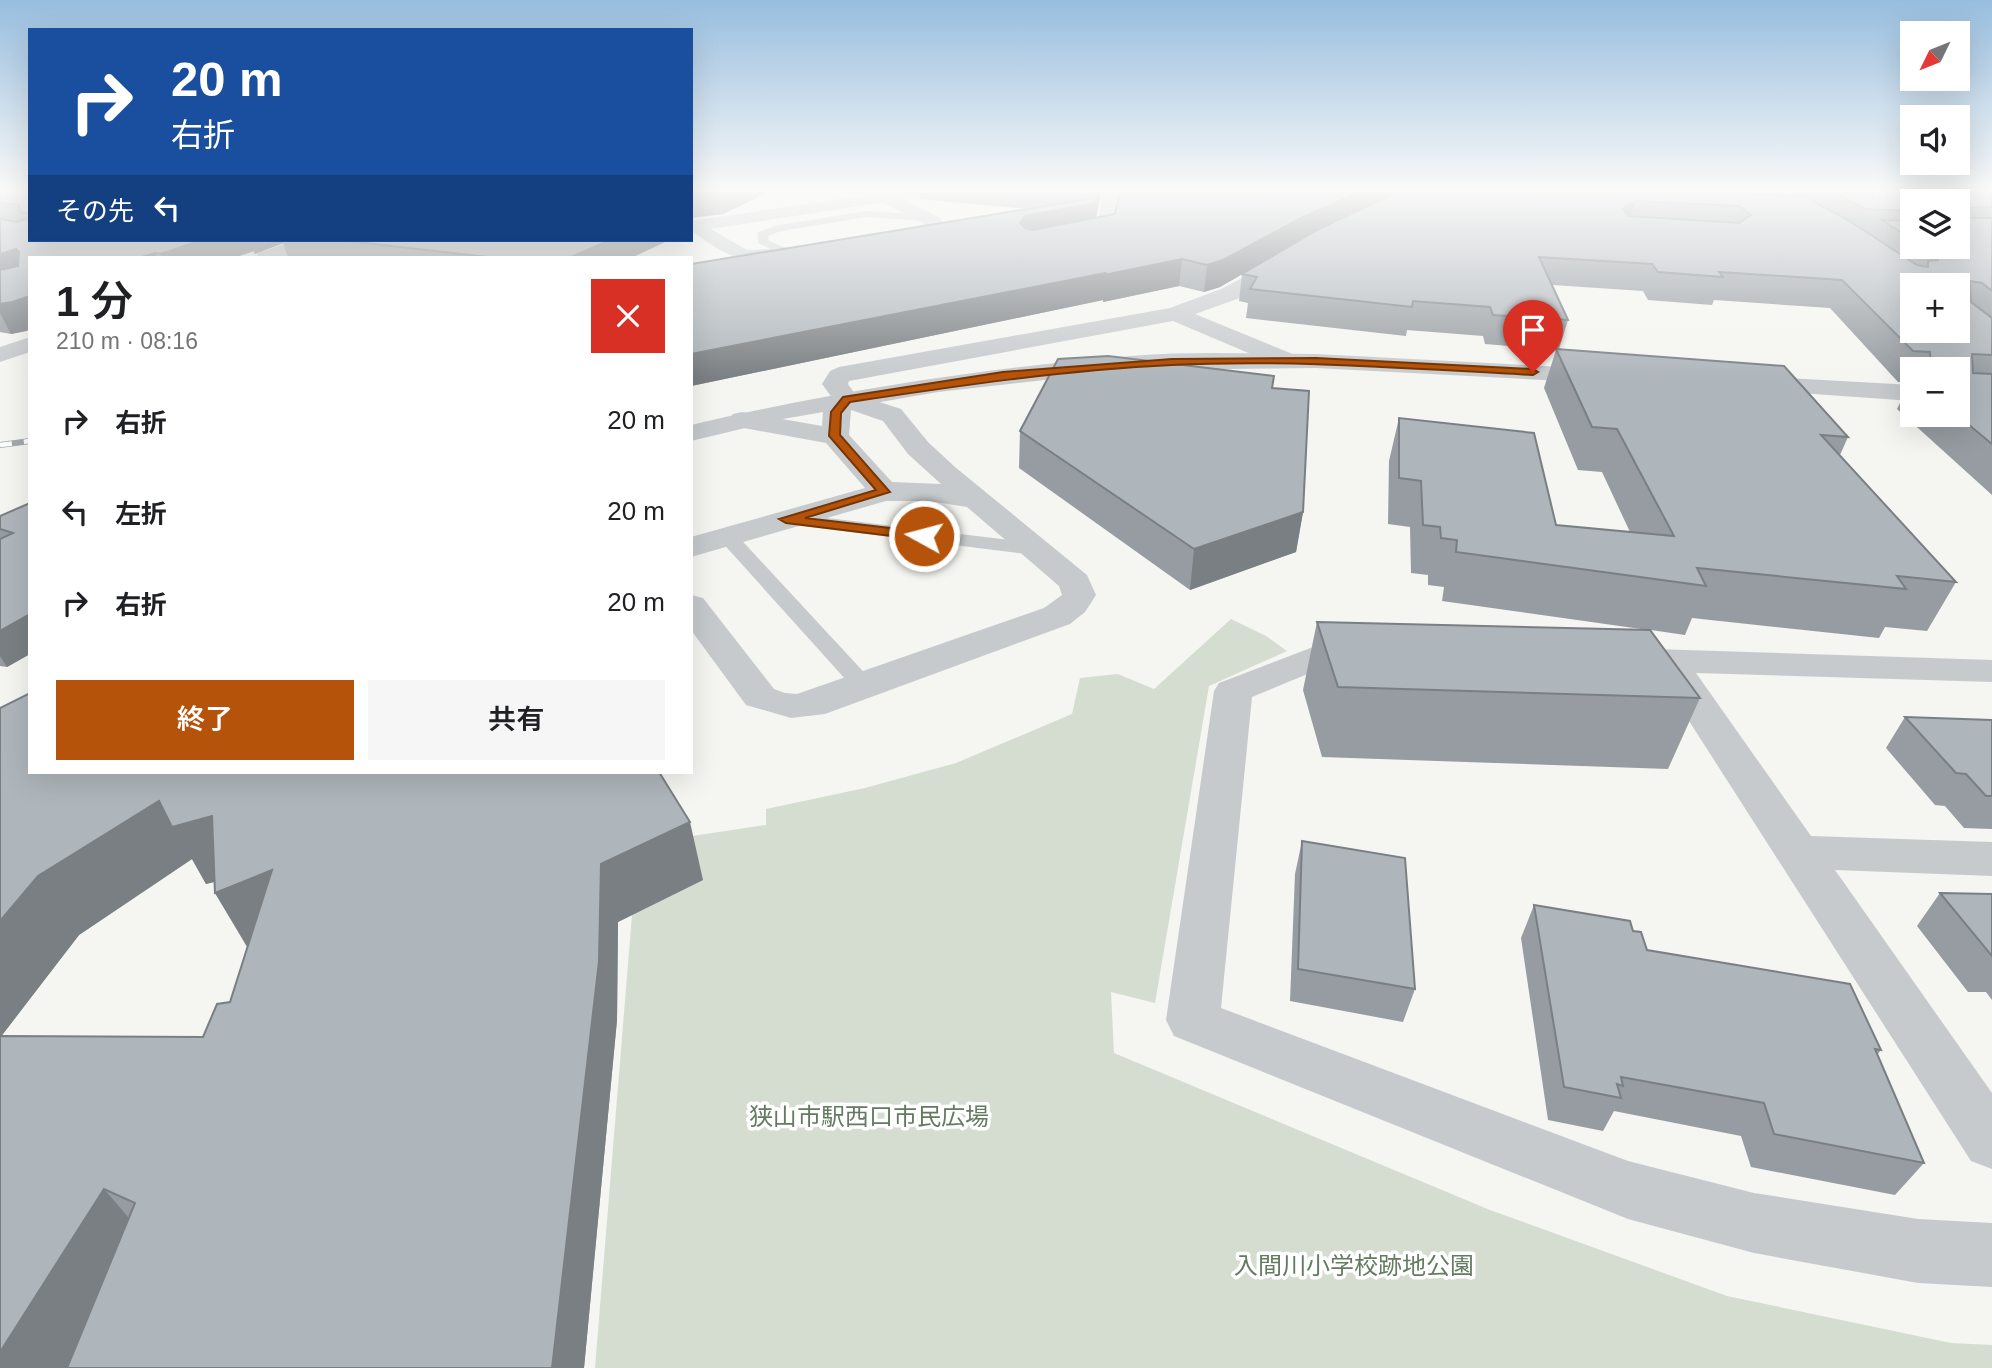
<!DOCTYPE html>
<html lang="ja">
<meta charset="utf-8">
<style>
body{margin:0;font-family:Helvetica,"Noto Sans JP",sans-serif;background:#f6f6f6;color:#202124;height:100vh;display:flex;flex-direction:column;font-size:26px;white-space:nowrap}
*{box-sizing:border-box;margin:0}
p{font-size:23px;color:#757577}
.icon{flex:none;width:38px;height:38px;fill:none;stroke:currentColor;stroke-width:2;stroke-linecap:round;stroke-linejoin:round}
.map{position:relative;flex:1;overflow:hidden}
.drawer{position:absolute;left:28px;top:256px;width:665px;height:518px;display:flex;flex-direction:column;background:#fff;border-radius:0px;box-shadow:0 7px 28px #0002}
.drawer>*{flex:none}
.hud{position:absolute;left:28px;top:28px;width:665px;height:214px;border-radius:0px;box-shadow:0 7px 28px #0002;background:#1a4fa0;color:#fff;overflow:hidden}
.needle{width:46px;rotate:227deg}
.tools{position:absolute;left:1900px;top:21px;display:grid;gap:14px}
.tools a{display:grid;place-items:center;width:70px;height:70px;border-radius:0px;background:#fff;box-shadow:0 7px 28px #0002;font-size:35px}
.pin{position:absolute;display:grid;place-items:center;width:60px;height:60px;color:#fff;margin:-72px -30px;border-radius:50% 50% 50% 0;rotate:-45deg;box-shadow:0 0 7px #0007}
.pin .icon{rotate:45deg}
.me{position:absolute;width:77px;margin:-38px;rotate:277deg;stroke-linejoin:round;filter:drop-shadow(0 0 5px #0008)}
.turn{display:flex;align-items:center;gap:24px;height:147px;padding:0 28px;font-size:32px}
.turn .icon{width:91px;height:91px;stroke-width:2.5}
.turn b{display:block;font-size:49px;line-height:60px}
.then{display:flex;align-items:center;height:66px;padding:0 28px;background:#0003;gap:14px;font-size:26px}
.round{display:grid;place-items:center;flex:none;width:74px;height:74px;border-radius:0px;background:#f6f6f6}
.headline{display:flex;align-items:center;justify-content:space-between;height:119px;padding:0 28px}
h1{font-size:42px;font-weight:600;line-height:52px}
.action{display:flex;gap:14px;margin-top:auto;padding:14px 28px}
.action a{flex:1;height:80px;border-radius:0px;background:#b45309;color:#fff;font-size:28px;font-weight:600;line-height:80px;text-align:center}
.action a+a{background:#f6f6f6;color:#202124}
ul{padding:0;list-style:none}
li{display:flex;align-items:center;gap:21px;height:91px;padding:0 28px}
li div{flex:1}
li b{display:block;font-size:26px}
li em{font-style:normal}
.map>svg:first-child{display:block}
.green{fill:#d5ddd1}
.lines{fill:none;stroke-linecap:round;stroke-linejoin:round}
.service{fill:#c7cacd;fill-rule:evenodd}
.minor{fill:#c7cacd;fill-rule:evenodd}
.tertiary{fill:#c7cacd;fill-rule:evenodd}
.secondary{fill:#d2d8dd;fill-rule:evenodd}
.rail-casing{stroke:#a4a9b0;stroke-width:6}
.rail{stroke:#fff;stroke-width:4.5;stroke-dasharray:12;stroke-linecap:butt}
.wall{fill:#969ca1;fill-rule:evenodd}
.shaded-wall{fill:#7a7f83}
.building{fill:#aeb5bb;stroke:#7a7f83;stroke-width:2;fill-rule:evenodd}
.route{fill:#b45309;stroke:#753606;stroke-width:2}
.labels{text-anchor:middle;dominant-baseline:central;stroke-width:7;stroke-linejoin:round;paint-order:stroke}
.near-park-label{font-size:24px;fill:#647b61;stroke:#fff}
</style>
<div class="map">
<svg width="1992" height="1368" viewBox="0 0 1992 1368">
<rect width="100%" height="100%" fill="#f5f5f1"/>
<polygon class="green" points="1231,619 1266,636 1287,651 1209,686 1155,1003 1111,992 1114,1053 1490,1210 1727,1296 1951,1343 1992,1345 1992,1368 595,1368 632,915 703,880 679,838 766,825 766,809 865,788 956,763 1072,714 1080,678 1118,674 1154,689"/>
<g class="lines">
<g class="service">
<polygon points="867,211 927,215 932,218 927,221 867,217 781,231 768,236 769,241 783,247 810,250 810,254 806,255 777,252 758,243 758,232 779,225"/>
<polygon points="786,513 1035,543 1045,549 1035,555 779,523 777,519 779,515"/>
<polygon points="727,530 734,532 872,681 875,686 872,691 856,691 720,540 718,536"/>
</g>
<g class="minor">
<polygon points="1104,189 1120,189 1112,237 1072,245 1065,243 1063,239 1065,235 1096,229"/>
<polygon points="1772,189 1789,189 1804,208 1853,235 1923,285 1913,285 1913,292 1906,290 1839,243 1792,216"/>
<path d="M886 192 939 217 945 226C934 239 897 246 880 242L878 238 880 234 925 224 880 201 878 197Z"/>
<path d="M697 221 747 250 793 248 803 254C798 260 791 260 783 261 744 267 721 253 691 230V222Z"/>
<polygon points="296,240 322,240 320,244 284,257 256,257 259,253"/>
<path d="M1286 255 1293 257 1296 261 1293 265 1237 299 1195 314 1295 355 1298 360 1295 365 1286 367 1277 365 1173 321 849 381 848 384 855 394 901 409 928 442 955 467 1087 575 1096 595 1085 612 1070 624 825 714 791 718 746 705 691 630V595L703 598 774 689 785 693 797 694 1044 608 1062 595 1059 586 967 507 929 501H886L691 557V537L865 488 826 443 733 426 729 420 733 414 742 412 822 426 823 412 833 399 822 384 830 371 839 367 1170 308 1221 289ZM851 410 883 421 908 454 941 484 892 482 849 435Z"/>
<polygon points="30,337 30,352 0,362 0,347"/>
<polygon points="1334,639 1372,643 1378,651 1372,659 1359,662 1339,661 1252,697 1221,1008 1628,1161 1754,1193 1918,1219 1992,1223 1992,1287 1918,1283 1754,1253 1628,1219 1174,1036 1166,1020 1214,691 1219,683"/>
<polygon points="1622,648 1992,660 1992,682 1696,673 1811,836 1992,842 1992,876 1835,870 1992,1093 1992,1169 1971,1161 1657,671 1609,667 1603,659 1609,651"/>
</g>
<g class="tertiary">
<polygon points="886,192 894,197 892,201 691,232 691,221"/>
<path d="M1316 354 1600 369 1609 371 1612 376 1609 381 1600 383 1316 368 1133 370 938 392 783 419 691 441V425C836 391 982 368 1131 356 1192 351 1255 354 1316 354Z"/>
<polygon points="1751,376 1913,385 1913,401 1742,389 1738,384 1742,379"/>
</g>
<polygon class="secondary" points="906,189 944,189 936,194 886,202 878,197 880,193"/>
<g class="rail-casing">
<polyline id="rail" points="0,445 30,441"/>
</g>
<use href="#rail" class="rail"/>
</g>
<g class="wall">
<polygon points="0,189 30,189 30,240 669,240 633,257 288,257 283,243 255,254 254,251 236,257 30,257 27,331 11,334 0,332"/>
<polygon points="804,189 890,189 857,194"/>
<path d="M919 189H1102L1096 218 1115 214 1120 189H1413L1411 190 1423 191 1418 189H1784L1782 195 1796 196 1790 189H1992V495L1897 409 1910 383 1898 382 1830 308 1714 300 1712 305 1648 300 1643 291 1552 285 1568 320 1559 349 1848 437 1840 455 1956 582 1927 631 1885 627 1879 638 1692 618 1685 635 1651 630 1700 698 1668 769 1322 757 1303 690 1317 622 1648 630 1442 601 1444 587 1428 585V575L1411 573 1410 527 1388 524 1389 461 1399 418 1556 525 1630 532 1602 472 1578 470 1544 388 1556 350 1485 344 1483 336 1407 330 1406 336 1246 318 1248 303 1239 301 1242 274 1220 287 1204 292 1179 286 1103 302V300L691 386V264L1029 209 920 199ZM1714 189 1719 193H1712ZM1913 201H1958V247H1913ZM1913 369H1958V415H1913Z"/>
<polygon points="1272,388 1303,512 1296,552 1190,590 1019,468 1020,431"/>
<polygon points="30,503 30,654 7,667 0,666 0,516"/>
<path d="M0 708 703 880 618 922 617 1020 584 1368H0ZM192 859 206 884 215 882V893L247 947 230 1002 203 1037 1 1036 79 935Z"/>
<polygon points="1905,717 1992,720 1992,829 1964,828 1945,806 1935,805 1886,748"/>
<polygon points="1302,841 1415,989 1403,1022 1290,1001 1295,874"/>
<polygon points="1940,893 1992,894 1992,1000 1986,992 1968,992 1917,926"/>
<polygon points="1534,905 1633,931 1647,950 1881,1050 1877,1055 1924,1163 1895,1195 1751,1167 1741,1136 1614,1111 1603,1131 1548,1120 1521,938"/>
</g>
<g class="shaded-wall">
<polygon points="723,189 775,189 723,214 691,218 691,194"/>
<polygon points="857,189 890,189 857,194"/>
<polygon points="1098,189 1102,189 1094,227 1024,240 1020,223 1025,216 1095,203"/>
<polygon points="1367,189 1413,189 1297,243 1220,287 1204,292 1207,265 1301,218"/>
<polygon points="1635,201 1627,225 1623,209"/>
<polygon points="202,240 282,240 283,243 255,254 254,251 236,257 162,257 161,254"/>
<polygon points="610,240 669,240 633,257 571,257"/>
<polygon points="16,249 29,275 0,285 0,254"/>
<polygon points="155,253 157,257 142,257"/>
<polygon points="1182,259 1179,286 1103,302 1103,300 691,386 691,354 1105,273"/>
<polygon points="30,296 30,330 11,334 0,313 0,304"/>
<polygon points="1303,512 1296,552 1190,590 1194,549"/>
<polygon points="30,614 30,654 7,667 0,656 0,631"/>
<polygon points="159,801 212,816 245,873 206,884 192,859 79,935 0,1038 0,921 38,876"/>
<polygon points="690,822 703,880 618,922 617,1020 584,1368 552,1368 601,864"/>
<polygon points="272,870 250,951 215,893"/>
<polygon points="104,1189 153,1246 83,1368 0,1368 0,1352"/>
</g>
<g class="building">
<polygon points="0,189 30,189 30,213 21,213 19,205 0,203"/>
<polygon points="691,189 723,189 691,194"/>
<polygon points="1064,189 1098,189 1095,203 1025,216 1020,223 1025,228 1033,230 1115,214 1120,189 1367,189 1301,218 1223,260 1207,265 1182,259 1104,275 1105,273 691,354 691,264 1095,198 1095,191"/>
<path d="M1404 189 1446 193 1565 189 1803 196 1848 220 1917 265 1928 267V261L1938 260 1937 256 1923 247H1958V201H1913V211L1866 209 1827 189H1992V207L1968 208 1967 215 1970 218H1992V291L1982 283 1970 281 1971 302 1992 318V355L1972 354 1973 373 1992 374V444L1957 415H1958V369H1931L1930 352 1913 351 1842 280 1719 272 1723 277 1658 272 1652 264 1539 257 1568 320 1493 315 1490 307 1413 301 1412 307 1250 289 1257 277 1242 274 1317 230ZM1635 201 1739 206 1751 215 1739 223 1628 216 1623 209ZM1913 285H1958V331H1913Z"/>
<polygon points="0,219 17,222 25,219 30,222 30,240 202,240 161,254 155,253 142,257 30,257 30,296 12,302 0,304 0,270 18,266 19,252 16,249 0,254"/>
<polygon points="1882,220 1913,221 1913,240"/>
<polygon points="339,240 610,240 571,257 488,257"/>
<polygon points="1556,349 1784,366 1848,437 1821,435 1956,582 1897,576 1906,589 1697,568 1706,586 1456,552 1457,540 1441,538 1440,527 1423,525 1421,481 1399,478 1399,418 1534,433 1556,525 1674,536 1617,429 1592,427"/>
<polygon points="1108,356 1274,376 1272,388 1309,391 1303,512 1194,549 1020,431 1058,359"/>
<polygon points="30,503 30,614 0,631 0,539 13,533 0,529 0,516"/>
<polygon points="1317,622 1650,630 1700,698 1338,687"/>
<polygon points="30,693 30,772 659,772 690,822 601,864 599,961 552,1368 67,1368 135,1203 104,1189 0,1352 0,1036 203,1037 217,1004 230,1002 272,870 215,893 212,816 172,827 159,801 38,876 0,921 0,708"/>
<polygon points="1905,717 1992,720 1992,796 1986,796 1966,774 1956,773"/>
<polygon points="1302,841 1405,858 1415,989 1298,969"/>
<polygon points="1940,893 1992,894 1992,956"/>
<polygon points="1534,905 1630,921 1633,931 1641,932 1647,950 1850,984 1881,1050 1875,1049 1924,1163 1774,1134 1764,1103 1621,1077 1623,1086 1617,1084 1621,1098 1564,1087"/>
</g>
<linearGradient id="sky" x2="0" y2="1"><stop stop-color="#97bdde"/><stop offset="0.5" stop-color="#fafaf9"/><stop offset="1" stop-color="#fafaf9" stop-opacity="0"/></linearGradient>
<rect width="1992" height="380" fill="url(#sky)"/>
<path class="route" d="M1316 358 1533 369 1538 372 1533 375C1413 369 1292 359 1172 365 1064 370 957 386 850 402L841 413 840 435 890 492 805 518 924 532 931 536 924 540 786 523 779 519 876 490 829 436 831 412 843 397 1003 372 1172 359Z"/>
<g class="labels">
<g class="near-park-label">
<text x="869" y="1116">狭山市駅西口市民広場</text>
<text x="1354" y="1265">入間川小学校跡地公園</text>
</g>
</g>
</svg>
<div class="tools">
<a><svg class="needle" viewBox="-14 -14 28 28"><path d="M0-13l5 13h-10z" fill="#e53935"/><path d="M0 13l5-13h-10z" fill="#757577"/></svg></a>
<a><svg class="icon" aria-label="sound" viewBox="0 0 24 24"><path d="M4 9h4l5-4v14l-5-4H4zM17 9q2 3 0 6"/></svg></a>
<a><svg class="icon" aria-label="layers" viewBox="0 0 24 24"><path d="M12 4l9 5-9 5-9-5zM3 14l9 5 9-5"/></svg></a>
<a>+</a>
<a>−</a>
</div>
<div class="pin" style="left:1533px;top:372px;background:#d93025"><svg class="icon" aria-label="arrive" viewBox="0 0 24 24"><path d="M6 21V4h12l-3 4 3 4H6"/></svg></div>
<svg class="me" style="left:924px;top:536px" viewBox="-20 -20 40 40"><circle r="17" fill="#b45309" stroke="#fff" stroke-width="3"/><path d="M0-11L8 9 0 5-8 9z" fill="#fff"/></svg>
<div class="hud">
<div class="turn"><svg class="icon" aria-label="right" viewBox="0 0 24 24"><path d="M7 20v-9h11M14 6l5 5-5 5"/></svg><div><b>20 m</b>右折</div></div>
<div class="then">その先<svg class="icon" aria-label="left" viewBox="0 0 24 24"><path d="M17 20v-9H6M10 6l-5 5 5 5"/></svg></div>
</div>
<section class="drawer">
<div class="headline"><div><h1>1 分</h1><p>210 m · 08:16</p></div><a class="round" style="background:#d93025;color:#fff"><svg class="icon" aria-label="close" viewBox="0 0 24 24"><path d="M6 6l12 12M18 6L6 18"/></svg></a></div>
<ul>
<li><svg class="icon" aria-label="right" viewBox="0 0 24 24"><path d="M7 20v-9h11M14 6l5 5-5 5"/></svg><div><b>右折</b></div><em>20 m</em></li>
<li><svg class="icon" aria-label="left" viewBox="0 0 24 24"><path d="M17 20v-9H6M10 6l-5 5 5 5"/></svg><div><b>左折</b></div><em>20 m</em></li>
<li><svg class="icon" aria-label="right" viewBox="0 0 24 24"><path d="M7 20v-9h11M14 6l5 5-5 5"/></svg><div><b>右折</b></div><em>20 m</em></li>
</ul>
<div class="action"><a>終了</a><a>共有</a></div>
</section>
</div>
